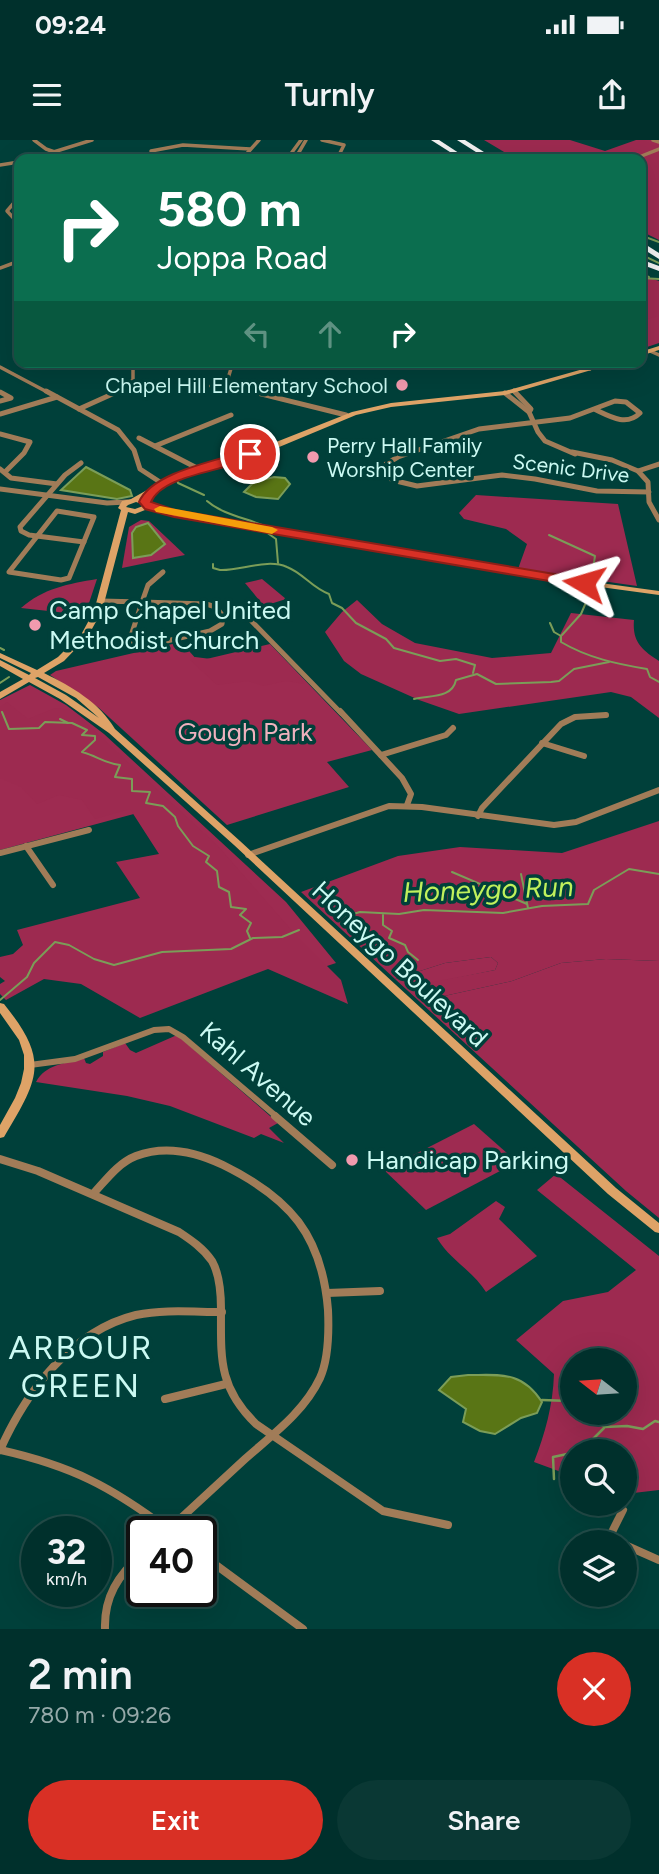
<!DOCTYPE html>
<meta charset="utf-8">
<style>
body{margin:0;font-family:Figtree,sans-serif;background:#0a3834;color:#f1f3f6;height:100vh;display:flex;flex-direction:column;font-size:26px;white-space:nowrap}
*{box-sizing:border-box;margin:0}
p{font-size:23px;color:#95a9a9}
.icon{flex:none;width:38px;height:38px;fill:none;stroke:currentColor;stroke-width:2;stroke-linecap:round;stroke-linejoin:round}
.map{position:relative;height:1489px;overflow:hidden}
.sheet{display:flex;flex-direction:column;background:#00302c;flex:1}
.sheet>*{flex:none}
.top-card{position:absolute;left:14px;top:14px;width:632px;height:214px;border-radius:14px;box-shadow:0 7px 28px #0002,0 0 0 2px #224b48;background:#0b6e4f;color:#fff;overflow:hidden}
.needle{width:46px;rotate:287deg}
.tools{position:absolute;left:560px;top:1208px;display:grid;gap:14px}
.tools a{display:grid;place-items:center;width:77px;height:77px;border-radius:50%;background:#00302c;box-shadow:0 7px 28px #0002,0 0 0 2px #224b48;font-size:35px}
.speed{position:absolute;left:21px;top:1376px;display:flex;gap:14px;font-size:35px;font-weight:700;text-align:center}
.speed>*{display:grid;place-content:center;width:91px;height:91px;border-radius:50%;background:#00302c;box-shadow:0 7px 28px #0002,0 0 0 2px #224b48;line-height:1}
.speed small{font-size:18px;font-weight:400}
.speed .limit{border:4px solid #111;border-radius:10px;background:#fff;color:#111}
.pin{position:absolute;display:grid;place-items:center;width:60px;height:60px;color:#fff;margin:-30px;border:4px solid #fff;border-radius:50%;box-shadow:0 2px 7px #0007}
.me{position:absolute;width:77px;margin:-38px;rotate:277deg;stroke-linejoin:round;filter:drop-shadow(0 0 5px #0008)}
.turn{display:flex;align-items:center;gap:24px;height:147px;padding:0 28px;font-size:32px}
.turn .icon{width:91px;height:91px;stroke-width:2.5}
.turn b{display:block;font-size:49px;line-height:60px}
.lanes{display:flex;align-items:center;height:66px;padding:0 28px;background:#0003;justify-content:center;gap:35px;direction:ltr}
.lanes .off{opacity:.35}
.round{display:grid;place-items:center;flex:none;width:74px;height:74px;border-radius:37px;background:#0a3834}
.head{display:flex;align-items:center;justify-content:space-between;height:119px;padding:0 28px}
h1{font-size:42px;font-weight:600;line-height:52px}
.action{display:flex;gap:14px;margin-top:auto;padding:14px 28px}
.action a{flex:1;height:80px;border-radius:42px;background:#d93025;color:#fff;font-size:28px;font-weight:600;line-height:80px;text-align:center}
.action a+a{background:#0a3834;color:#f1f3f6}
.status{display:flex;justify-content:space-between;align-items:center;height:49px;padding:0 35px;background:#00302c;direction:ltr}
.status svg{height:19px;fill:currentColor}
header{display:flex;justify-content:space-between;align-items:center;height:91px;padding:0 28px;background:#00302c;font-size:32px;font-weight:600}
.map>svg:first-child{display:block}
.green{fill:#9e2b51}
.forest{fill:#9d2a50;fill-rule:evenodd}
.water{fill:#597515;stroke:#7b9d58;stroke-width:2}
.lines{fill:none;stroke-linecap:round;stroke-linejoin:round}
.stream-far1{stroke:#7b9d58;stroke-width:2}
.stream{stroke:#7b9d58;stroke-width:2.5}
.street-far3{stroke:#a17c58;stroke-width:3.5}
.street-far2{stroke:#a17c58;stroke-width:5}
.street-far1{stroke:#a17c58;stroke-width:6}
.street{stroke:#a17c58;stroke-width:8}
.secondary{fill:#dea367;fill-rule:evenodd}
.highway{fill:#f1f1f1;fill-rule:evenodd}
.route{fill:#d93025;stroke:#8d1f18;stroke-width:2}
.slow{fill:#f59e0b}
.poi-dot{fill:#f29aae;stroke:#00403a;stroke-width:2.5}
.labels{text-anchor:middle;dominant-baseline:central;stroke-width:7;stroke-linejoin:round;paint-order:stroke}
.far-poi-label{font-size:21px;fill:#cbfaf3;stroke:#00403a;text-anchor:end}
.far-street-label{font-size:21px;fill:#cbfaf3;stroke:#00403a}
.poi-label{font-size:26px;fill:#cbfaf3;stroke:#00403a;text-anchor:start}
.park-label{font-size:26px;fill:#efb1be;stroke:#00403a}
.street-label{font-size:26px;fill:#cbfaf3;stroke:#00403a}
.water-label{font-size:28px;font-style:italic;fill:#c0f15c;stroke:#00403a}
.near-neighbourhood-label{font-size:33px;letter-spacing:2px;fill:#cbfaf3;stroke:#00403a}
</style>
<div class="status"><b>09:24</b><svg viewBox="0 0 49 12"><path d="M0 12V9h3v3zM5 12V6h3v6zM10 12V3h3v9zM15 12V0h3v12zM26 1h20v11H26zM47 4h2v5h-2z"/></svg></div>
<header><svg class="icon" aria-label="menu" viewBox="0 0 24 24"><path d="M4 6h16M4 12h16M4 18h16"/></svg>Turnly<svg class="icon" aria-label="share" viewBox="0 0 24 24"><path d="M12 15V3M7 8l5-5 5 5M5 13v7h14v-7"/></svg></header>
<div class="map">
<svg width="659" height="1489" viewBox="0 0 659 1489">
<rect width="100%" height="100%" fill="#00403a"/>
<g class="green">
<polygon points="659,158 659,203 641,209 640,161"/>
<path d="M97 439 85 475 21 468C44 448 68 444 97 439Z"/>
<polygon points="262,439 286,459 264,466 245,443"/>
<polygon points="181,502 198,521 270,504 372,610 327,622 349,647 227,685 99,568 50,535 56,531"/>
<polygon points="30,545 66,565 104,594 286,762 336,823 309,832 156,668 0,710 0,560"/>
<polygon points="491,817 498,823 495,830 428,844 444,856 512,841 561,823 606,819 659,821 659,1078 626,1051 395,839 445,823"/>
<path d="M177 895 278 983 269 988 284 1003 261 994 254 998 170 966 127 956 36 942C46 924 64 924 84 918L86 923 90 924 103 916V912L125 903 130 910 136 913Z"/>
<polygon points="474,984 517,1022 426,1070 384,1030"/>
</g>
<g class="forest">
<polygon points="484,0 570,0 605,11 636,0 659,0 659,100 641,91 640,19 516,19"/>
<polygon points="641,135 659,141 659,176 641,181"/>
<polygon points="476,355 618,364 637,446 518,429 527,404 506,389 464,379 459,373"/>
<polygon points="141,380 149,381 185,415 122,428 129,387"/>
<path d="M357 460 382 484 415 503 492 518 551 513 571 473 634 480C632 502 642 510 659 521V578L631 557 611 552 459 574 419 560 361 534 344 521 325 492 342 472Z"/>
<polygon points="274,509 305,544 286,541 263,546 248,541 217,545 190,520 195,517 211,519"/>
<polygon points="7,562 28,579 55,568 72,570 218,706 295,794 341,840 348,864 268,829 140,878 81,844 44,839 6,860 0,854 0,844 5,841 0,837 0,817 13,814 23,805 17,790 140,758 116,722 159,714 130,669 95,679 82,660 59,655 37,664 21,647 0,638 0,567"/>
<polygon points="659,681 659,821 606,819 561,823 512,841 444,856 427,843 495,830 498,823 491,817 445,823 395,839 301,752 398,716 460,707 562,713"/>
<path d="M556 1034 659 1116V1350L625 1354V1311H572V1336L534 1322C545 1294 553 1265 554 1234L516 1200 563 1161 608 1152 636 1130 537 1050ZM572 1220H625V1272H572Z"/>
<path d="M496 1061 505 1067 499 1079 537 1116 486 1152C473 1131 450 1120 437 1098L450 1094Z"/>
</g>
<g class="water">
<polygon points="86,327 130,350 132,356 117,359 61,350"/>
<polygon points="274,337 285,338 290,344 278,359 256,357 244,352 254,342"/>
<polygon points="148,383 165,404 151,415 133,418 132,393 136,387"/>
<path d="M468 1235C501 1235 522 1231 542 1262L537 1273 521 1278 495 1294 480 1291 463 1282 466 1269 439 1250 451 1237Z"/>
</g>
<g class="lines">
<g class="stream-far1">
<polyline points="640,95 659,102"/>
<polyline points="640,114 659,123"/>
<polyline points="640,132 649,137"/>
<polyline points="640,138 659,139"/>
<polyline points="177,340 178,343 204,355"/>
<path d="M207 361C223 375 247 378 267 387"/>
<polyline points="266,392 276,399 278,423"/>
<polyline points="549,395 595,416 593,429 587,438 591,442"/>
<path d="M213 424V428L220 430C241 431 267 418 287 427 303 433 312 448 329 454L332 463 342 468 356 483 386 499 394 508 440 521 456 519 475 525 473 533"/>
<path d="M550 483 554 492 561 496V502C588 518 617 524 647 529L650 537 659 542"/>
<polyline points="562,495 581,474 593,446"/>
<polyline points="0,508 4,510"/>
<polyline points="0,543 9,537"/>
<path d="M414 559C429 555 452 559 456 540L477 534 496 544 551 542 559 541 574 529 609 522"/>
<path d="M2 572 9 589 39 588 45 582 72 583 87 590 82 595 95 596V600L82 612C97 616 104 623 120 625L115 637 132 639V651L150 652 146 663 163 666 175 677 178 686 193 706 209 716 206 722 217 731 219 747 229 752 231 767 246 769 240 775 251 783 247 791 250 798"/>
<polyline points="60,579 68,583"/>
<polyline points="452,732 527,764"/>
<polyline points="521,734 528,768"/>
<polyline points="383,775 383,785 392,791 389,798 405,805 408,812 418,820"/>
<polyline points="346,776 360,772 399,774 424,770 503,773 542,766 588,764 594,750 629,729 659,734"/>
<polyline points="0,860 27,837 34,823 55,802 69,805 94,819 114,825 162,812 231,809 253,798 282,797 299,790"/>
</g>
<g class="stream">
<polyline points="542,1260 570,1261 572,1266"/>
<polyline points="576,1272 605,1287 627,1286 643,1289 655,1281 659,1282"/>
<polyline points="577,1311 581,1304 592,1300 604,1288"/>
<polyline points="554,1339 553,1317 572,1313"/>
</g>
<g class="street-far3">
<polyline points="34,0 46,9 75,19"/>
<polyline points="322,0 344,5 337,19"/>
<polyline points="653,0 659,2"/>
<polyline points="31,19 92,0"/>
<polyline points="186,19 158,16 151,11 183,5 250,9"/>
<polyline points="242,19 259,0"/>
<polyline points="287,19 301,0"/>
<polyline points="295,19 306,0"/>
<polyline points="634,19 659,9"/>
<polyline points="0,25 19,22"/>
<polyline points="19,57 7,71 19,84"/>
<polyline points="0,128 19,121"/>
<polyline points="650,211 659,215"/>
<polyline points="577,222 590,229"/>
<polyline points="0,227 49,253"/>
<polygon points="223,243 227,246 223,249 211,246"/>
<polyline points="226,245 233,222"/>
<polyline points="227,246 256,253"/>
<polyline points="514,251 516,253"/>
<polyline points="115,253 133,240 133,229 139,222"/>
</g>
<g class="street-far2">
<polyline points="46,251 118,290 134,310 140,329 163,344"/>
<polyline points="249,251 346,275"/>
<polyline points="514,251 531,269 529,272 538,292 545,301 575,314"/>
<polyline points="0,252 11,258 0,261"/>
<polyline points="505,253 529,272"/>
<polyline points="79,269 119,251"/>
<path d="M594 269C609 276 626 287 640 273L626 262 615 261 570 278 479 289 398 317 386 324 384 330 392 340 417 346 502 335 535 339 597 351 649 352"/>
<polyline points="0,274 57,257"/>
<polyline points="0,294 30,302 24,313 5,332"/>
<polyline points="139,298 197,328"/>
<polyline points="155,306 231,275"/>
<polyline points="572,312 612,320 638,331 648,342 649,362 659,380"/>
<polyline points="81,323 65,335 20,387 21,391 29,395 84,402"/>
<polyline points="0,329 11,338 57,344"/>
<polyline points="638,331 659,324"/>
<polyline points="0,349 107,363 127,362"/>
<polygon points="57,371 94,377 69,438 61,440 9,432"/>
<polyline points="101,461 142,462"/>
<polygon points="142,462 206,464 216,467 223,476 222,484 210,491 136,508 130,499"/>
<polyline points="142,462 148,445 163,432"/>
<polyline points="237,466 341,573"/>
</g>
<g class="street-far1">
<polyline points="340,571 402,638 411,654 407,665"/>
<polyline points="542,603 584,616"/>
<polyline points="381,615 446,595 453,588"/>
<polyline points="478,676 482,668 561,584 575,577 606,575"/>
<polyline points="26,706 53,745"/>
<polyline points="0,713 89,690"/>
<polyline points="248,715 389,666 422,667 554,685 576,682 659,650"/>
<polyline points="30,925 75,919 154,890 169,889 183,897 277,977"/>
</g>
<g class="street">
<polyline points="275,976 332,1025"/>
<path d="M0 1019 38 1031 179 1092C191 1100 203 1108 212 1121 220 1135 221 1153 221 1169 221 1218 218 1247 256 1284L383 1371 448 1385"/>
<path d="M93 1054C106 1040 118 1023 136 1016 165 1005 196 1012 223 1025 290 1058 322 1095 328 1170 329 1192 329 1218 320 1238 304 1272 272 1295 245 1319 219 1343 193 1367 167 1391"/>
<polyline points="327,1153 380,1151"/>
<polyline points="165,1259 226,1244"/>
<path d="M0 1310C26 1252 71 1191 136 1175 164 1169 194 1172 222 1172"/>
<path d="M0 1310C72 1326 112 1347 170 1391"/>
<polyline points="607,1402 623,1370"/>
<polyline points="625,1405 659,1420"/>
<polyline points="201,1414 303,1489"/>
<path d="M105 1489C104 1457 118 1435 142 1414"/>
</g>
<g class="secondary">
<polygon points="659,206 659,210 640,216 640,212"/>
<path d="M608 222H619L505 255 391 267 356 275 272 310 187 335 142 359 148 360 149 363 175 371 527 433 659 451V455L527 437 174 375 150 368 135 374 128 372 102 471 88 496 64 521 44 533C72 547 99 562 115 589L240 701 616 1048 659 1083V1093L655 1092 608 1054 234 705 109 593 60 559 29 542 0 559V552L23 539 0 526V520L29 535 31 533 0 518V513L37 530 58 517 82 493 94 471 121 370 118 368 122 361 131 359 181 331 266 306 352 272 391 263 505 251ZM136 362 142 364 143 366 135 369 126 367 128 365ZM38 537 76 558 99 578 66 555 35 538Z"/>
<path d="M0 863 4 864C50 921 39 938 4 997L0 998V985L15 958 21 943 24 929V915L19 900 0 873Z"/>
</g>
<g class="highway">
<polygon points="431,0 439,0 468,19 461,19"/>
<polygon points="457,0 465,0 495,19 487,19"/>
<polygon points="640,101 659,113 659,119 640,107"/>
<polygon points="640,119 659,126 659,131 640,124"/>
</g>
</g>
<path class="route" d="M246 311 256 314C233 332 164 332 151 362L175 370 584 439 591 443 584 447 174 377 145 369 139 362C152 332 216 321 246 311Z"/>
<polygon class="slow" points="160,366 272,387 278,390 272,394 156,372 154,369"/>
<g class="poi-dot">
<circle cx="402" cy="245" r="7"/>
<circle cx="313" cy="317" r="7"/>
<circle cx="35" cy="485" r="7"/>
<circle cx="352" cy="1020" r="7"/>
</g>
<g class="labels">
<g class="far-poi-label">
<text x="388" y="245">Chapel Hill Elementary School</text>
<text x="327" y="305" text-anchor="start">Perry Hall Family<tspan x="327" dy="24">Worship Center</tspan></text>
</g>
<g class="far-street-label">
<text transform="translate(571 328) rotate(7)">Scenic Drive</text>
</g>
<g class="poi-label">
<text x="49" y="470">Camp Chapel United<tspan x="49" dy="30">Methodist Church</tspan></text>
<text x="366" y="1020">Handicap Parking</text>
</g>
<g class="park-label">
<text x="245" y="592">Gough Park</text>
</g>
<g class="street-label">
<text transform="translate(400 824) rotate(43)">Honeygo Boulevard</text>
<text transform="translate(258 934) rotate(41)">Kahl Avenue</text>
</g>
<g class="water-label">
<text transform="translate(488 749) rotate(-2)">Honeygo Run</text>
</g>
<g class="near-neighbourhood-label">
<text x="81" y="1207">ARBOUR<tspan x="81" dy="38">GREEN</tspan></text>
</g>
</g>
</svg>
<div class="tools">
<a><svg class="needle" viewBox="-14 -14 28 28"><path d="M0-13l5 13h-10z" fill="#e53935"/><path d="M0 13l5-13h-10z" fill="#95a9a9"/></svg></a>
<a><svg class="icon" aria-label="search" viewBox="0 0 24 24"><circle cx="10" cy="10" r="6"/><path d="M15 15l6 6"/></svg></a>
<a><svg class="icon" aria-label="layers" viewBox="0 0 24 24"><path d="M12 4l9 5-9 5-9-5zM3 14l9 5 9-5"/></svg></a>
</div>
<div class="speed"><div>32<small>km/h</small></div><div class="limit">40</div></div>
<div class="pin" style="left:250px;top:314px;background:#d93025"><svg class="icon" aria-label="arrive" viewBox="0 0 24 24"><path d="M6 21V4h12l-3 4 3 4H6"/></svg></div>
<svg class="me" style="left:584px;top:443px" viewBox="-20 -20 40 40"><path d="M0-17L14 15 0 8-14 15z" fill="#d93025" stroke="#fff" stroke-width="4"/></svg>
<div class="top-card">
<div class="turn"><svg class="icon" aria-label="right" viewBox="0 0 24 24"><path d="M7 20v-9h11M14 6l5 5-5 5"/></svg><div><b>580 m</b>Joppa Road</div></div>
<div class="lanes"><svg class="icon off" aria-label="left" viewBox="0 0 24 24"><path d="M17 20v-9H6M10 6l-5 5 5 5"/></svg><svg class="icon off" aria-label="ahead" viewBox="0 0 24 24"><path d="M12 20V5M6 11l6-6 6 6"/></svg><svg class="icon" aria-label="right" viewBox="0 0 24 24"><path d="M7 20v-9h11M14 6l5 5-5 5"/></svg></div>
</div>
</div>
<section class="sheet">
<div class="head"><div><h1>2 min</h1><p>780 m · 09:26</p></div><a class="round" style="background:#d93025;color:#fff"><svg class="icon" aria-label="close" viewBox="0 0 24 24"><path d="M6 6l12 12M18 6L6 18"/></svg></a></div>
<div class="action"><a>Exit</a><a>Share</a></div>
</section>
